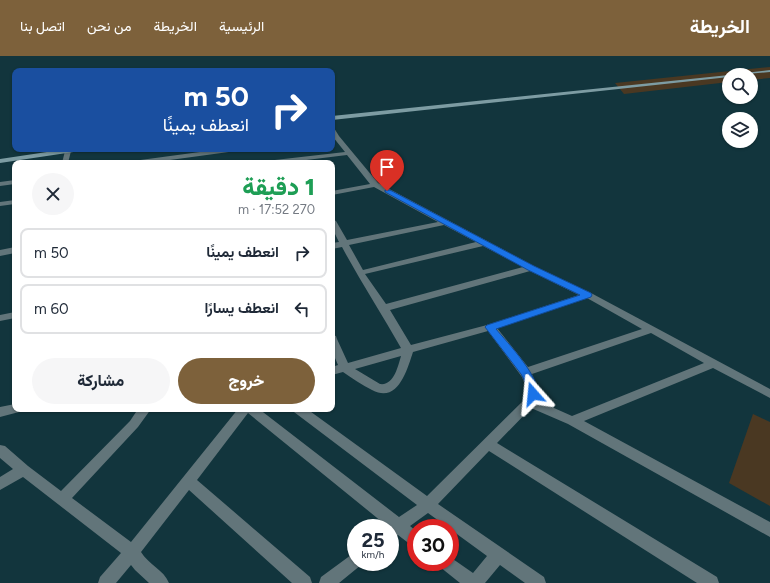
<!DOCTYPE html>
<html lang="ar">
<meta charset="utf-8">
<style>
body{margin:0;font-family:Figtree,Vazirmatn,sans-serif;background:#f6f6f7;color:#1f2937;direction:rtl;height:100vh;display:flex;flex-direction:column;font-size:15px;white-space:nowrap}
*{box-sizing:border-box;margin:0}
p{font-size:13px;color:#747a83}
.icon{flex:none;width:22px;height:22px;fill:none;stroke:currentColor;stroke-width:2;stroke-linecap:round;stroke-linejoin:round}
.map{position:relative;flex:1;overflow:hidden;direction:ltr}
.details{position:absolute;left:12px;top:104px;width:323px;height:252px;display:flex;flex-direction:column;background:#fff;border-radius:8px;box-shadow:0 1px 3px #0004;direction:rtl}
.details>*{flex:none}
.top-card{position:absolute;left:12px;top:12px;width:323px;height:84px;border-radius:8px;box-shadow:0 1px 3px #0004;direction:rtl;background:#1a4fa0;color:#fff;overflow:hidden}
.buttons{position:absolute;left:722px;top:12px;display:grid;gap:8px}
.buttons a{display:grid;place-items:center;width:36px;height:36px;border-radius:50%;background:#fff;box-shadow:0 1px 3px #0004;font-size:20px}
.speed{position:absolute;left:347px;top:463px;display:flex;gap:8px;font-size:20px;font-weight:700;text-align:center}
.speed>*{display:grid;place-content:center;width:52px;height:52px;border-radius:50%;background:#fff;box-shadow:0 1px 3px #0004;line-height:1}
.speed small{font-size:10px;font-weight:400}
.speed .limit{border:6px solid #d22;background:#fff;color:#111}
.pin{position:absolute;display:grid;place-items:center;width:34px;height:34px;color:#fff;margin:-41px -17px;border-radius:50% 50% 50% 0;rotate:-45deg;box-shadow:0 0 4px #0007}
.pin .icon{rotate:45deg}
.me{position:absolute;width:44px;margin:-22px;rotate:342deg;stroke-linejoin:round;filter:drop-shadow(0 0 3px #0008)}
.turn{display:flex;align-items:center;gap:14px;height:84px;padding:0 20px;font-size:18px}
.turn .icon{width:52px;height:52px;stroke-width:2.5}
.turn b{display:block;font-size:28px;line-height:34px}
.round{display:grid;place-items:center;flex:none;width:42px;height:42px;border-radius:21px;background:#f6f6f7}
.overview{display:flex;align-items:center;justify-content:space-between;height:68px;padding:0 20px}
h1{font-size:24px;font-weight:800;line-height:30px;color:#1e9e55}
.action{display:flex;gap:8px;margin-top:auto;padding:8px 20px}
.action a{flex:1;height:46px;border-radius:24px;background:#7d613b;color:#fff;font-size:16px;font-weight:800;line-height:46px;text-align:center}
.action a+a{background:#f6f6f7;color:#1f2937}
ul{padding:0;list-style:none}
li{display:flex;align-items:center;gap:12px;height:50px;margin:0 8px 6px;padding:0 12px;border:2px solid #e0e1e3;border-radius:8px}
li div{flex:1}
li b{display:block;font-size:15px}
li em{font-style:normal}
header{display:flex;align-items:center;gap:24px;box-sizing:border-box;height:56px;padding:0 20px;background:#7d613b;color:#fff}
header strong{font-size:19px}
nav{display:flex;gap:22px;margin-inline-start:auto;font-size:14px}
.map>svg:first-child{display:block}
.green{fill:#4a3822}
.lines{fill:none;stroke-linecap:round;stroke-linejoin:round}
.street{fill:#62757a;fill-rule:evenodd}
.secondary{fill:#7d9ca3;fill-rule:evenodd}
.route{fill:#1a73e8;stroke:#114b97}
</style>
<header>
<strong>الخريطة</strong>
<nav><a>الرئيسية</a><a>الخريطة</a><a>من نحن</a><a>اتصل بنا</a></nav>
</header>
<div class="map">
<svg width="770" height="527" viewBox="0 0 770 527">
<rect width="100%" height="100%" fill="#12353d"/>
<g class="green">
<polygon points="770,11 770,22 751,24 751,19 729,19 729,26 624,38 615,27"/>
<polygon points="753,358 770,366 770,450 729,427"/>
</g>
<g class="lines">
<g class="street">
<path d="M332 71 334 72 339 80 378 127 534 210 591 237 770 333V342L713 312 584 365 770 466V481L568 368 531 352 497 387 717 521 719 527H697L489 395 438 448 544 521 546 527H525L500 509 485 527H460L440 511 437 506H450V501L473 517 487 500 428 457 410 470 416 475V491L411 489 398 479 390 483V472H384L387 470 248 357 197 424 310 521 312 527H292L189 434 141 496C148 508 164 514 169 527H149L135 514 131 509 116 527H98L100 521 121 497 23 421 0 434V421L13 413 0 402V389L5 390 28 410 61 435 130 365 138 353H151L138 371 72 442 131 486 238 353H259L399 461 417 449 294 356 292 353H307L427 440 525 343 527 334 522 321 488 275 413 296C407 314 398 348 372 334 362 329 352 322 343 316L332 319V311L338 309 332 295V279L336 280 337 283 348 307 401 292C382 258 360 225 342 191L332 193V187L339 186 332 172V163L336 165 347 184 438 166 374 131 332 139V135L370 128 347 99 282 107H263L266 105 345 96 333 81ZM444 169 476 186 363 214 349 189ZM483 190 523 211 386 248 365 218ZM530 215 579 239 487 269 411 289 390 254ZM587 242 642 273 528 311 497 272ZM651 277 704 307 572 360 536 344 539 334 532 318ZM401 300C398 310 394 330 380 328L355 313Z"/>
<polygon points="68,93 71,95 68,107 62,107 65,95"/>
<polygon points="222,93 239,93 236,95 148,107 130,107 133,105"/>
<polygon points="15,124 15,128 0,130 0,126"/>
<polygon points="15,144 15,148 0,150 0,146"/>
<polygon points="15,191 15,197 0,200 0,194"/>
<polygon points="15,256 15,262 0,265 0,259"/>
<polygon points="15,348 15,353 21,353 19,356 0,361 0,351"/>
<polygon points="356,496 356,506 363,506 361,509 339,527 319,527 321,521 351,499"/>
</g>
<g class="secondary">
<polygon points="770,14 770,16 734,19 736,18"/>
<polygon points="729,19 729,21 332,64 332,60 729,19 731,19"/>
<polygon points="67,93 83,93 80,95 0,107 0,103"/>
</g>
</g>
<path class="route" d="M385 134H390L534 210 591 237 592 239 591 241 496 273C506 285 545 326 537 341H529L528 332 521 318 485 271 487 269 580 239 528 214 385 136Z"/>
</svg>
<div class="buttons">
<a><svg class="icon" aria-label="search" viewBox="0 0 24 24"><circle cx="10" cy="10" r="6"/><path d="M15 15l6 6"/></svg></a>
<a><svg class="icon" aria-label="layers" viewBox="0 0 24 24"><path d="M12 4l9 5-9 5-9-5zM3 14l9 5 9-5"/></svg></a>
</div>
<div class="speed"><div>25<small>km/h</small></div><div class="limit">30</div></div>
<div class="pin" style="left:387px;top:135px;background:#d93025"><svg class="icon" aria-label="arrive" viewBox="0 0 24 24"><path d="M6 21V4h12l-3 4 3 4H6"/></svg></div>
<svg class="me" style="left:533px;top:338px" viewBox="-20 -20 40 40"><path d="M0-17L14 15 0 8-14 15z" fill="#1a73e8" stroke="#fff" stroke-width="4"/></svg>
<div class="top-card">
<div class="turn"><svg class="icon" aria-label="right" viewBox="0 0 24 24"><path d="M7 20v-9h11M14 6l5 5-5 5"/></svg><div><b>50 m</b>انعطف يمينًا</div></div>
</div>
<section class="details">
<div class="overview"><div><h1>1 دقيقة</h1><p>270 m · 17:52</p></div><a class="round"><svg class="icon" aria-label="close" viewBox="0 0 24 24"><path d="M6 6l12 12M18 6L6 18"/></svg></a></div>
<ul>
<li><svg class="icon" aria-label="right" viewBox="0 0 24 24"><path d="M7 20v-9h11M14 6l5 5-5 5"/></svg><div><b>انعطف يمينًا</b></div><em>50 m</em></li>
<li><svg class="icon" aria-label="left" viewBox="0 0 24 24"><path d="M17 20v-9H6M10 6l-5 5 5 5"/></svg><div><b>انعطف يسارًا</b></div><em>60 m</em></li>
</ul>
<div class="action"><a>خروج</a><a>مشاركة</a></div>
</section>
</div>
